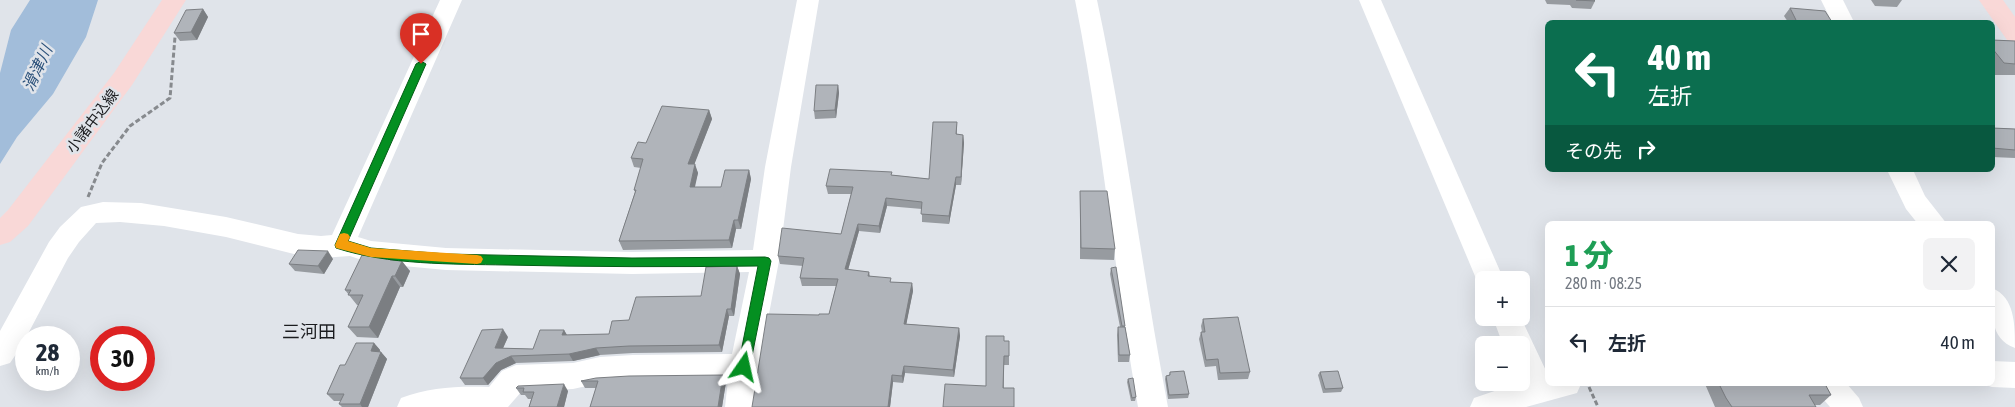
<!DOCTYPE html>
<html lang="ja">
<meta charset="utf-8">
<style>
body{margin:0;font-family:"Asap Condensed","Noto Sans JP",sans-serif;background:#f2f2f3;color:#1f2937;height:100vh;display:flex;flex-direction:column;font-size:19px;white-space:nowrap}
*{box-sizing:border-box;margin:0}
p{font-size:16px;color:#747a83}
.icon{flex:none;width:28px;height:28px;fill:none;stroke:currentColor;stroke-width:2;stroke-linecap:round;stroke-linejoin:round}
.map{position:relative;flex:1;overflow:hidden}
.sheet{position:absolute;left:1545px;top:221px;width:450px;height:165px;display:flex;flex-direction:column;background:#fff;border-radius:8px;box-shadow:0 5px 20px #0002}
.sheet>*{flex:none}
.banner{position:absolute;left:1545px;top:20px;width:450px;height:152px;border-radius:8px;box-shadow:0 5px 20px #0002;background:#0b6e4f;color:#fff;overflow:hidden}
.fabs{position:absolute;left:1475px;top:271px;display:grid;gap:10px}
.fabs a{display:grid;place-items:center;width:55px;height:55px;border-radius:8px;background:#fff;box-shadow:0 5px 20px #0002;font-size:25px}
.speed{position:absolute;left:15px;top:326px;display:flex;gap:10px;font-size:25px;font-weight:700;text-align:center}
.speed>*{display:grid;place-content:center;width:65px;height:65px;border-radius:50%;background:#fff;box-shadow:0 5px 20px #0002;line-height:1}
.speed small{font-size:12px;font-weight:400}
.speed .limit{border:8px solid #d22;background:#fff;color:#111}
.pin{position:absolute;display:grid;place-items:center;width:42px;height:42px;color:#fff;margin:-51px -21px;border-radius:50% 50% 50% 0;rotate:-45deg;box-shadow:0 0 5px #0007}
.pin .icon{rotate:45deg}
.me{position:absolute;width:55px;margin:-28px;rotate:11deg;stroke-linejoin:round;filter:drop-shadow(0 0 4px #0008)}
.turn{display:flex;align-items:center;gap:18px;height:105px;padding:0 20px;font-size:22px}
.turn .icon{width:65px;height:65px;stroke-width:2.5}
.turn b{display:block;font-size:35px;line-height:42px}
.then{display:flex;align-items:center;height:48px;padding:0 20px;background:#0003;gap:10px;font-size:19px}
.round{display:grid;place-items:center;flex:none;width:52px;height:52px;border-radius:8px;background:#f2f2f3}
.summary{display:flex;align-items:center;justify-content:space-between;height:85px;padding:0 20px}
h1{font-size:30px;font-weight:800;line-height:38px;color:#1e9e55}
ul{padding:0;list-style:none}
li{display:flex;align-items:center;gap:15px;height:70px;padding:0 20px;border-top:1px solid #e0e1e3}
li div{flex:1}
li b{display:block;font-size:19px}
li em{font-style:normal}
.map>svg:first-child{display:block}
.water{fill:#a2bdda}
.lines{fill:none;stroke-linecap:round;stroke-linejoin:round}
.path{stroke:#878a8e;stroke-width:3;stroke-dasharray:5 2.5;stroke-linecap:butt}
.minor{fill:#fff;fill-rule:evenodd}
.major{fill:#f9d8d7;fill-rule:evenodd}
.wall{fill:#979ba0}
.shaded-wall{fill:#7b7e82}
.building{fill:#b0b4ba;stroke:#7b7e82}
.route{fill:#048f21;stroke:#035d15}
.slow{fill:#f59e0b}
.labels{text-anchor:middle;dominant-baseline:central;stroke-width:5;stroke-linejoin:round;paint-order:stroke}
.street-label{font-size:15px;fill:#1b1c1f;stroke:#e0e4ea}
.water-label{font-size:16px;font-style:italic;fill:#2c527b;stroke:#e0e4ea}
.quarter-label{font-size:18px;fill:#1b1c1f;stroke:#e0e4ea}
</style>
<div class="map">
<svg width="2015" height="407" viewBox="0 0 2015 407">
<rect width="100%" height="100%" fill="#e0e4ea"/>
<polygon class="water" points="30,0 98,0 86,37 53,94 17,137 0,164 0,73 11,30"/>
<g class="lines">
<g class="path">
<polyline points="88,197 102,163 130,126 170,98 175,37"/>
<polyline points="1589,387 1598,407"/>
</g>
<g class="minor">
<path d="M440 0H462L358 237 371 241 446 248 632 252 753 250 765 167 797 0H819L791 167 779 261 759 367 755 407H725L728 380 633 381 600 383 573 389 522 391 508 407H397L401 398C430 387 458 386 489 387L502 371 516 365 573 363 600 357 633 355 732 354 749 272 632 274 446 270 371 263 350 256 321 258 298 255 226 237 164 226 120 222 96 223 79 242 68 258 21 347 10 363 0 366V331L49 242 60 227 81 207 103 202 141 203 226 217 298 234 321 236 332 235Z"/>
<path d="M1075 0H1097C1126 135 1142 272 1168 407H1138C1114 272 1102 135 1075 0Z"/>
<polygon points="1359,0 1381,0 1504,280 1484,280 1484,289 1480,288"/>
<polygon points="1821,0 1843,0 1854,22 1832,22"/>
<polygon points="1887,170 1913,170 1925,196 1947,224 1918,224 1906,209"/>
<path d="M1992 288C2015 297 2015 325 2015 348 1989 339 1992 311 1992 288Z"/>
<polygon points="1493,318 1521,318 1548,375 1548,384 1581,384 1577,393 1526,407 1470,407 1474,398 1521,382 1521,345 1503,345"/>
<polygon points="1992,361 2015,362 2015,388 1992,387 1983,384 1992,384"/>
<polygon points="1814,384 1847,384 1859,398 1863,407 1830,407 1818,393"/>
</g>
<g class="major">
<polygon points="162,0 186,0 132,85 28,226 10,242 0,245 0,218 8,210 114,73"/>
<polygon points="1979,0 2003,0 2015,17 2015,42 2007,40"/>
</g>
</g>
<g class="wall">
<polygon points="1545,0 1594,0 1595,1 1591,9 1572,8 1570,5 1547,4"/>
<polygon points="1871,0 1902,0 1897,7 1875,6"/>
<polygon points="1790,8 1832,22 1788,22 1784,16"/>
<polygon points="203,9 208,17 197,40 180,41 174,33"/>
<polygon points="1992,40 2015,41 2015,75 1994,75 1992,73"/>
<polygon points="838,85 839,93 836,118 815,119 814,111"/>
<polygon points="709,110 712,119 694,164 698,173 694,187 721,187 749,170 751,179 741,229 736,229 732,248 623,250 619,241 635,192 634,190 641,168 634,167 631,158 646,143"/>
<polygon points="957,122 957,134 963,135 964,143 961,185 956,185 949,224 922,222 922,209 887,206 880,233 859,231 848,270 869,272 870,276 891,282 912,283 913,291 906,324 959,328 960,336 954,377 905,373 903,383 893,382 890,407 752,407 819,315 829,314 836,286 802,286 800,278 803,266 780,264 778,256 841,234 851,194 828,194 826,186 892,175 929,179"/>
<polygon points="1992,128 2015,129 2015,158 1992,157"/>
<polygon points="1080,191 1115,249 1114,260 1080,259"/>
<polygon points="392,257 394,260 410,271 403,287 400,287 378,338 357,337 348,327 359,305 357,305 345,290"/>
<polygon points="333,259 324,274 295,271 289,264"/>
<polygon points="737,266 740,274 734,316 729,316 722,352 633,353 600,355 573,361 516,363 501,370 488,385 465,385 460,378 508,337 503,348 533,349 564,330 567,335 609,334 629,320 701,296"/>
<polygon points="1111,268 1125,326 1130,355 1129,362 1118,362 1117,335 1118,327 1120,327 1110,274"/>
<polygon points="1203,319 1250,372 1248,379 1218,380 1216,366 1205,367 1199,339 1201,332 1202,332 1201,326"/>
<polygon points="1004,341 1009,356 1009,365 1004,365 1004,388 1014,407 986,386"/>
<polygon points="374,343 380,350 380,352 381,352 387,359 368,407 342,407 339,404 341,401 334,401 327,394 345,365"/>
<polygon points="1170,372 1189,394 1188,398 1168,399 1165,379 1166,376 1169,375"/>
<polygon points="1320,372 1343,388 1341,392 1323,393 1318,375"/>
<polygon points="723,375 726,382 722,407 590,407 596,388 585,388 581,381"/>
<polygon points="1128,379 1136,397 1135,401 1131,401 1127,382"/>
<polygon points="1705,384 1825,384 1831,395 1820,405 1814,405 1816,407 1715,407"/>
<polygon points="518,386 568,391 564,407 529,407 531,399 528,399 525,395 521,395 516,388"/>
</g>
<g class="shaded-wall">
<polygon points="203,9 208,17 197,40 191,32"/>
<polygon points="838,85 839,93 836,118 835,110"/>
<polygon points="709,110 712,119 691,173 688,164"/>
<polygon points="963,135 964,143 961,185 961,177"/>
<polygon points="695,164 698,173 693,196 690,187"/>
<polygon points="749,170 751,179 741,229 738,220"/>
<polygon points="956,177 956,185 949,224 949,216"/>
<polygon points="886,198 887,206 880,233 879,226"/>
<polygon points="734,220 736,229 732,248 729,240"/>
<polygon points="858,224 859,231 846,277 845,269"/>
<polygon points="328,251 333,259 324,274 318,266"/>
<polygon points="392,257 399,267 402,261 410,271 403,287 395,276 390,260"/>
<polygon points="737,266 740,274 734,316 731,309"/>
<polygon points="392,276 400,287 378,338 369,327"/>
<polygon points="912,283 913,291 905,331 904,324"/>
<polygon points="727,309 729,316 722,352 719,345"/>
<polygon points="959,328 960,336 954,377 953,370"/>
<polygon points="503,329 508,337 500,355 495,348"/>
<polygon points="564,330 568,337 562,335"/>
<polygon points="374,343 380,350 377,359 371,351"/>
<polygon points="596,348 600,355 573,361 569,354"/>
<polygon points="381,352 387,359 368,407 362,407 360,404"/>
<polygon points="511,356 516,363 501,370 488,385 483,378 496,363"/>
<polygon points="904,366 905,373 903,383 902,376"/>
<polygon points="723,375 726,382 722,407 718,407"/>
<polygon points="892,375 893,382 890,407 888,407"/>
<polygon points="564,384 568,391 564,407 557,407"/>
</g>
<g class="building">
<polygon points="1576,0 1594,0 1595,1"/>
<polygon points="1790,8 1825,11 1832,22 1797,22"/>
<polygon points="203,9 191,32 174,33 186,10"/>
<polygon points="1992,40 2015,41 2015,64 2004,63 1992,48"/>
<polygon points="816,85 838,85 835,110 814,111"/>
<polygon points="662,106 709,110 688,164 695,164 690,187 721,187 725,170 749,170 738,220 734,220 729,240 619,241 636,190 634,190 643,159 631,158 638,142 646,143"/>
<polygon points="933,122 957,122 956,134 963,135 961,177 956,177 949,216 921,214 922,202 886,198 879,226 858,224 845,269 869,272 868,276 891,278 890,282 912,283 904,324 959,328 953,370 904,366 902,376 892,375 888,407 752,407 767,314 819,315 819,314 829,314 838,279 800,278 804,258 778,256 782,228 841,234 853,187 826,186 830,169 892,172 891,175 929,179"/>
<polygon points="1992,128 2015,129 2015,150 1992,148"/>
<polygon points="1080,191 1107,191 1115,249 1081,248"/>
<polygon points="298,250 328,251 318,266 289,264"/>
<polygon points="362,255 392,257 390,260 402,261 395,276 392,276 369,327 348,327 363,295 348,295 351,290 345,290"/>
<polygon points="737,266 731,309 727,309 719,345 629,346 596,348 569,354 511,356 496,363 483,378 460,378 482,330 503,329 495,348 533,349 540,330 564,330 562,335 609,334 612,321 629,320 636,297 701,296 706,267"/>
<polygon points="1116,267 1125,326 1122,326 1111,268"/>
<polygon points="1238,317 1250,372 1220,373 1218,359 1206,360 1201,332 1205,332 1203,319"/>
<polygon points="1118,327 1125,327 1130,355 1119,355"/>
<polygon points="986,336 1004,336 1004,341 1009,341 1009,356 1004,356 1003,388 1014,388 1014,407 943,407 945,384 986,386"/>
<polygon points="356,343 374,343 371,351 381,352 360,404 339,404 344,394 327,394 340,365 345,365"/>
<polygon points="1184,371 1189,394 1169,395 1166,376 1170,375 1170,372"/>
<polygon points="1338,371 1343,388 1325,389 1320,372"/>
<polygon points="723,375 718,407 590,407 598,381 581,381 596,378 629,376"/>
<polygon points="1133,378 1136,397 1132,398 1128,379"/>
<polygon points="564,384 557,407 529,407 534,392 523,392 524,388 516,388 518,386"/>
<polygon points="1719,384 1825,384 1831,395 1809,395 1816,407 1732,407 1726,398"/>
</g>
<path class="route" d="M421 61 426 64 348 241 371 248 446 254 632 258 765 257 769 258 771 261 749 371 744 373 740 371 738 367 758 266C674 267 590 267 506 265 452 264 388 265 336 248L335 245 416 64Z"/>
<polygon class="slow" points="344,233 348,234 350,237 348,241 371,248 477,255 481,256 483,259 481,263 477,264 371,257 336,248 335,245 340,234"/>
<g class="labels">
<g class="street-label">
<text transform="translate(92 121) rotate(-53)">小諸中込線</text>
</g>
<g class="water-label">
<text transform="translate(37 68) rotate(-65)">滑津川</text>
</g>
<g class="quarter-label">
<text x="309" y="331">三河田</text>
</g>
</g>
</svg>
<div class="fabs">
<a>+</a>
<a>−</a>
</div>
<div class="speed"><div>28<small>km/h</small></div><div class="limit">30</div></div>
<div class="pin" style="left:421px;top:64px;background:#d93025"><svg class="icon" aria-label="arrive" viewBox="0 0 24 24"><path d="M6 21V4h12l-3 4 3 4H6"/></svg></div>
<svg class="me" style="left:744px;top:367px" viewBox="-20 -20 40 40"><path d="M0-17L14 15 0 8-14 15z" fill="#048f21" stroke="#fff" stroke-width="4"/></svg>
<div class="banner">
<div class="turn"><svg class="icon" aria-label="left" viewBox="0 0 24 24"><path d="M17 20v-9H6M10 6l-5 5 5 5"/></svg><div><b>40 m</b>左折</div></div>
<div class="then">その先<svg class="icon" aria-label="right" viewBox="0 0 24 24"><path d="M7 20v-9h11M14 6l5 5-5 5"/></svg></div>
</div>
<section class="sheet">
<div class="summary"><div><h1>1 分</h1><p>280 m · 08:25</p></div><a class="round"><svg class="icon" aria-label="close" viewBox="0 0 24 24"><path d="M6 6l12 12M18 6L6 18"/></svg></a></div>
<ul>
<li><svg class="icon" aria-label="left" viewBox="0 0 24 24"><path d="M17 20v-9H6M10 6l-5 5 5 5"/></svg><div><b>左折</b></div><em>40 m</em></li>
</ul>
</section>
</div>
